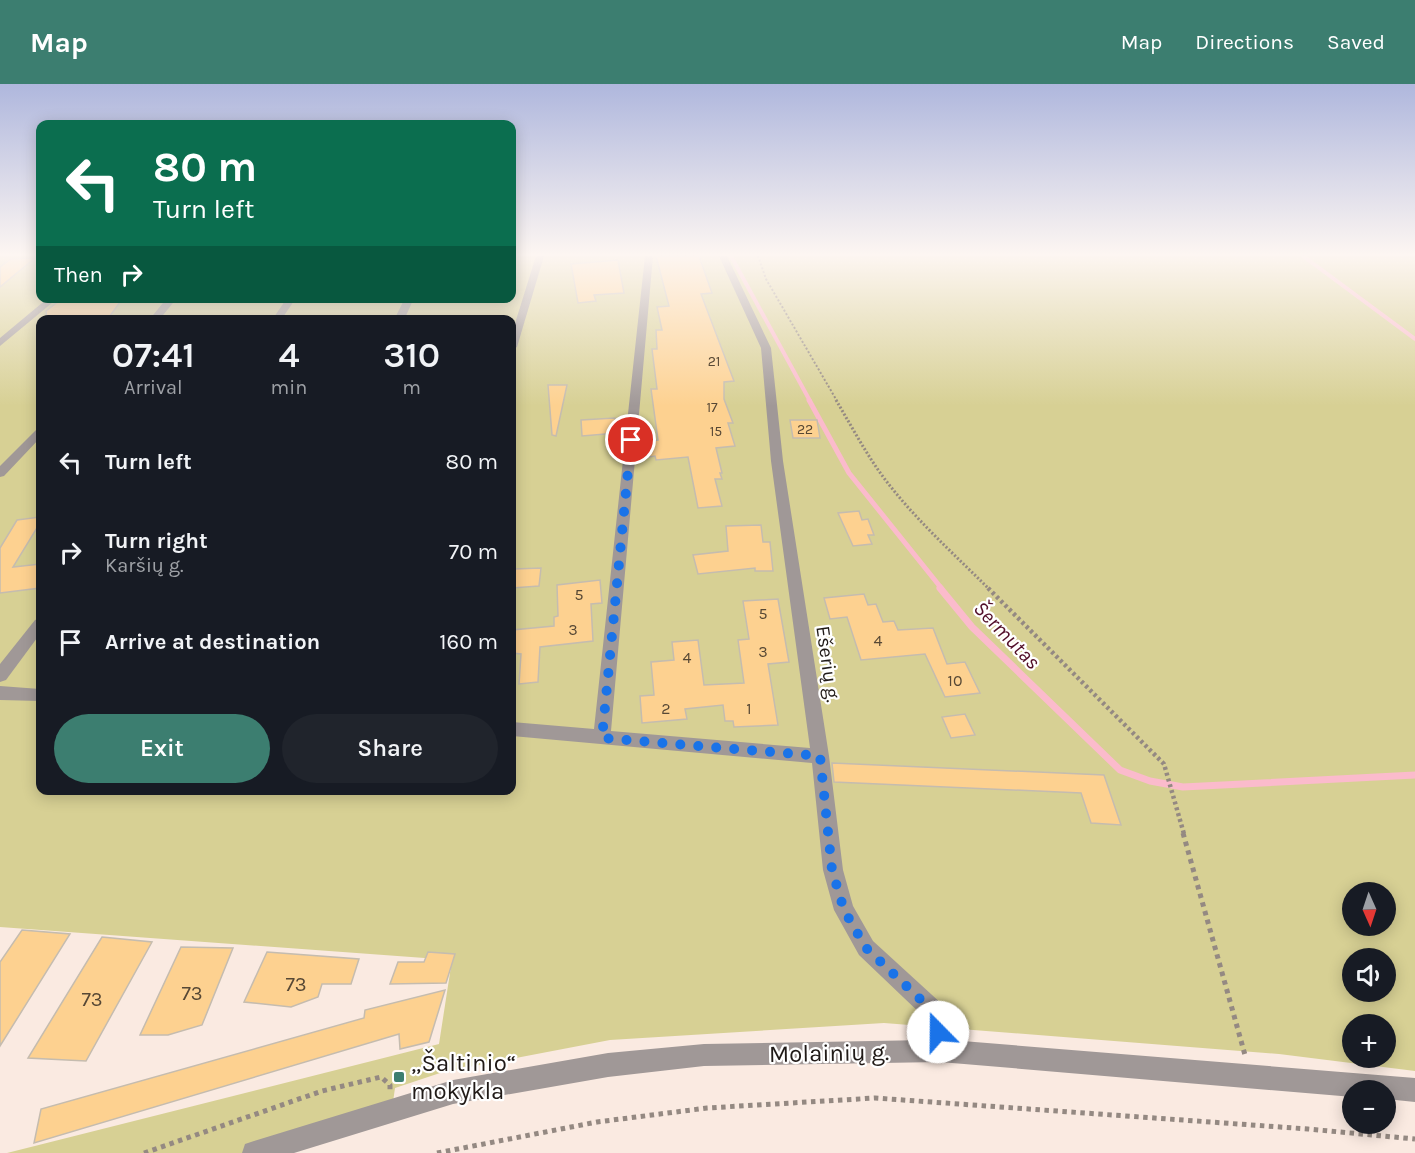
<!DOCTYPE html>
<meta charset="utf-8">
<style>
body{margin:0;font-family:Karla,sans-serif;background:#20242c;color:#f1f3f6;height:100vh;display:flex;flex-direction:column;font-size:22px;white-space:nowrap}
*{box-sizing:border-box;margin:0}
p{font-size:20px;color:#9ea1a6}
.icon{flex:none;width:33px;height:33px;fill:none;stroke:currentColor;stroke-width:2;stroke-linecap:round;stroke-linejoin:round}
.map{position:relative;flex:1;overflow:hidden}
.details{position:absolute;left:36px;top:231px;width:480px;height:480px;display:flex;flex-direction:column;background:#171b24;border-radius:12px;box-shadow:0 3px 15px #0003}
.details>*{flex:none}
.guide{position:absolute;left:36px;top:36px;width:480px;height:183px;border-radius:12px;box-shadow:0 3px 15px #0003;background:#0b6e4f;color:#fff;overflow:hidden}
.needle{width:39px;rotate:177deg}
.buttons{position:absolute;left:1342px;top:798px;display:grid;gap:12px}
.buttons a{display:grid;place-items:center;width:54px;height:54px;border-radius:50%;background:#171b24;box-shadow:0 3px 15px #0003;font-size:30px}
.pin{position:absolute;display:grid;place-items:center;width:51px;height:51px;color:#fff;margin:-26px;border:3px solid #fff;border-radius:50%;box-shadow:0 2px 6px #0007}
.me{position:absolute;width:66px;margin:-33px;rotate:338deg;stroke-linejoin:round;filter:drop-shadow(0 0 4px #0008)}
.turn{display:flex;align-items:center;gap:21px;height:126px;padding:0 18px;font-size:27px}
.turn .icon{width:78px;height:78px;stroke-width:2.5}
.turn b{display:block;font-size:42px;line-height:51px}
.then{display:flex;align-items:center;height:57px;padding:0 18px;background:#0003;gap:12px;font-size:22px}
.eta{display:flex;justify-content:space-evenly;align-items:center;height:102px;text-align:center}
.eta b{font-size:36px;font-weight:600;line-height:42px}
.cta{display:flex;gap:12px;margin-top:auto;padding:12px 18px}
.cta a{flex:1;height:69px;border-radius:36px;background:#3c7e70;color:#fff;font-size:24px;font-weight:600;line-height:69px;text-align:center}
.cta a+a{background:#20242c;color:#f1f3f6}
ul{padding:0;list-style:none}
li{display:flex;align-items:center;gap:18px;height:90px;padding:0 18px}
li div{flex:1}
li b{display:block;font-size:22px}
li em{font-style:normal}
header{display:flex;align-items:center;gap:36px;box-sizing:border-box;height:84px;padding:0 30px;background:#3c7e70;color:#fff}
header strong{font-size:28px}
nav{display:flex;gap:33px;margin-inline-start:auto;font-size:21px}
.map>svg:first-child{display:block}
.green{fill:#d7d094;fill-rule:evenodd}
.lines{fill:none;stroke-linecap:round;stroke-linejoin:round}
.stream-far2{stroke:#fbbbcc;stroke-width:4}
.stream-far1{stroke:#fbbbcc;stroke-width:5}
.stream{stroke:#fbbbcc;stroke-width:7}
.building{fill:#fdd190;stroke:#c5bcaf;stroke-width:1.5}
.path-far3{stroke:#948982;stroke-width:2;stroke-dasharray:2 2;stroke-linecap:butt}
.path-far2{stroke:#948982;stroke-width:3;stroke-dasharray:2 2;stroke-linecap:butt}
.path-far1{stroke:#948982;stroke-width:4.5;stroke-dasharray:3 3;stroke-linecap:butt}
.path{stroke:#948982;stroke-width:5;stroke-dasharray:4.5 4.5;stroke-linecap:butt}
.minor{fill:#a09897;fill-rule:evenodd}
.route{stroke:#1a73e8;stroke-width:10;stroke-dasharray:0 18}
.poi-dot{fill:#3c7e70;stroke:#fff;stroke-width:2}
.labels{text-anchor:middle;dominant-baseline:central;stroke-width:4.5;stroke-linejoin:round;paint-order:stroke}
.far-number-label{font-size:14px;fill:#574835}
.number-label{font-size:16px;fill:#574835}
.street-label{font-size:20px;fill:#201a17;stroke:#fff}
.near-number-label{font-size:20px;fill:#574835}
.water-label{font-size:21px;font-style:italic;fill:#520f29;stroke:#fff}
.near-street-label{font-size:24px;fill:#201a17;stroke:#fff}
.near-poi-label{font-size:24px;fill:#201a17;stroke:#fff;text-anchor:start}
</style>
<header>
<strong>Map</strong>
<nav><a>Map</a><a>Directions</a><a>Saved</a></nav>
</header>
<div class="map">
<svg width="1415" height="1069" viewBox="0 0 1415 1069">
<rect width="100%" height="100%" fill="#faeae1"/>
<path class="green" d="M0 172H40V214H512V172H1415V987L1279 970 884 939 610 956 443 988 395 1004 392 1025 254 1069H7L439 960 452 876 0 843ZM40 236H512V706H40ZM1353 808H1386V842H1353ZM1353 874H1386V908H1353ZM1353 940H1386V974H1353Z"/>
<g class="lines">
<g class="stream-far2">
<polyline points="731,172 810,317"/>
<polyline points="1303,172 1415,255"/>
</g>
<polyline class="stream-far1" points="809,316 849,389 942,505"/>
<polyline class="stream" points="940,504 972,543 1120,686 1150,697 1183,703 1415,691"/>
</g>
<g class="building">
<polygon points="656,172 699,172 712,209 701,210 734,297 724,298 724,315 733,339 728,339 735,362 716,364 722,389 720,389 722,395 715,395 722,422 698,424 688,373 656,376 655,372 649,373 646,357 658,356 651,305 657,305 652,265 657,265 656,246 662,246 657,223 669,222"/>
<polygon points="35,174 0,203 0,183 11,175"/>
<polygon points="618,176 624,209 594,211 596,217 578,219 571,180"/>
<polygon points="74,214 123,214 107,236 47,236 46,227 60,216"/>
<polygon points="548,301 567,301 556,352 552,351"/>
<polygon points="615,334 617,349 582,352 581,336"/>
<polygon points="790,336 817,336 820,354 793,354"/>
<polygon points="859,427 862,436 868,435 874,451 868,451 872,460 853,462 838,429"/>
<polygon points="40,433 40,439 13,483 40,480 40,504 0,509 0,464 17,436"/>
<polygon points="761,441 763,458 770,458 773,487 755,487 755,484 698,490 693,471 728,467 726,442"/>
<polygon points="541,484 539,502 512,504 514,485"/>
<polygon points="600,496 602,519 591,520 593,557 540,563 538,598 519,600 521,570 512,569 512,546 554,542 554,533 558,532 557,501"/>
<polygon points="864,510 868,521 876,520 883,538 894,537 898,546 933,544 947,580 965,578 980,609 945,613 925,570 861,576 847,533 830,535 824,514"/>
<polygon points="778,515 789,578 768,580 778,641 734,643 733,637 725,637 723,621 685,625 687,635 642,639 640,612 654,611 651,578 674,576 672,558 698,556 704,601 744,599 738,556 749,555 743,517"/>
<polygon points="965,630 975,651 951,654 942,633"/>
<polygon points="832,679 1104,691 1121,741 1091,739 1081,709 834,698"/>
<polygon points="22,846 70,850 0,962 0,878"/>
<polygon points="102,853 152,858 86,977 28,974"/>
<polygon points="181,863 233,864 202,941 168,951 140,951"/>
<polygon points="267,868 359,875 351,900 322,900 318,913 291,923 244,918"/>
<polygon points="428,868 455,870 446,899 390,900 398,878 424,878"/>
<polygon points="445,906 429,958 400,965 399,950 34,1059 41,1025 364,934 365,926"/>
</g>
<g class="lines">
<polyline class="path-far3" points="758,172 766,195 837,317"/>
<path class="path-far2" d="M836 316C852 343 867 372 887 398 917 437 954 470 989 505"/>
<polyline class="path-far1" points="988,504 1164,680 1184,750"/>
<g class="path">
<polyline points="1183,749 1245,971"/>
<polyline points="144,1069 322,1007 381,993 390,1001 390,1006"/>
<polyline points="437,1069 597,1038 707,1024 875,1014 1308,1045 1415,1055"/>
</g>
<g class="minor">
<polygon points="536,172 544,172 517,263 512,266 512,249"/>
<polygon points="645,172 653,172 611,647 810,664 771,377 761,264 719,172 727,172 771,264 783,377 829,672 843,786 853,822 873,857 943,921 950,956 1415,994 1415,1018 1386,1015 1386,1006 1353,1006 1353,1013 940,978 704,982 608,993 453,1020 294,1069 242,1069 245,1060 254,1057 453,996 608,969 704,960 927,956 925,934 859,871 834,826 823,786 812,679 512,652 512,638 594,645"/>
<polygon points="48,214 58,214 0,262 0,254"/>
<polygon points="167,214 177,214 159,236 149,236"/>
<polygon points="287,214 296,214 281,236 272,236"/>
<polygon points="405,214 414,214 404,236 394,236"/>
<polygon points="40,345 40,354 4,392 0,393 0,382 36,346"/>
<polygon points="40,534 40,550 6,596 0,598 0,580 35,536"/>
<polygon points="0,602 40,605 40,617 0,616"/>
</g>
</g>
<linearGradient id="sky" x2="0" y2="1"><stop stop-color="#afb7dd"/><stop offset="0.53" stop-color="#fdf6f2"/><stop offset="1" stop-color="#fdf6f2" stop-opacity="0"/></linearGradient>
<rect width="1415" height="322" fill="url(#sky)"/>
<g class="lines">
<polyline class="route" points="631,356 602,654 820,672 832,786 844,826 866,864 935,929 938,948"/>
</g>
<rect class="poi-dot" x="393" y="987" width="12" height="12" rx="3"/>
<g class="labels">
<g class="far-number-label">
<text x="714" y="277">21</text>
<text x="712" y="323">17</text>
<text x="805" y="345">22</text>
<text x="716" y="347">15</text>
</g>
<g class="number-label">
<text x="579" y="510">5</text>
<text x="763" y="529">5</text>
<text x="573" y="545">3</text>
<text x="878" y="556">4</text>
<text x="763" y="567">3</text>
<text x="687" y="573">4</text>
<text x="955" y="596">10</text>
<text x="666" y="624">2</text>
<text x="749" y="624">1</text>
</g>
<g class="street-label">
<text transform="translate(828 580) rotate(82)">Ešerių g.</text>
</g>
<g class="near-number-label">
<text x="296" y="900">73</text>
<text x="192" y="909">73</text>
<text x="92" y="915">73</text>
</g>
<g class="water-label">
<text transform="translate(1007 551) rotate(46)">Šermutas</text>
</g>
<g class="near-street-label">
<text transform="translate(829 969) rotate(-1)">Molainių g.</text>
</g>
<g class="near-poi-label">
<text x="411" y="979">„Šaltinio“<tspan x="411" dy="28">mokykla</tspan></text>
</g>
</g>
</svg>
<div class="buttons">
<a><svg class="needle" viewBox="-14 -14 28 28"><path d="M0-13l5 13h-10z" fill="#e53935"/><path d="M0 13l5-13h-10z" fill="#9ea1a6"/></svg></a>
<a><svg class="icon" aria-label="sound" viewBox="0 0 24 24"><path d="M4 9h4l5-4v14l-5-4H4zM17 9q2 3 0 6"/></svg></a>
<a>+</a>
<a>−</a>
</div>
<div class="pin" style="left:631px;top:356px;background:#d93025"><svg class="icon" aria-label="arrive" viewBox="0 0 24 24"><path d="M6 21V4h12l-3 4 3 4H6"/></svg></div>
<svg class="me" style="left:938px;top:948px" viewBox="-20 -20 40 40"><circle r="19" fill="#fff"/><path d="M0-13L10 11 0 6-10 11z" fill="#1a73e8"/></svg>
<div class="guide">
<div class="turn"><svg class="icon" aria-label="left" viewBox="0 0 24 24"><path d="M17 20v-9H6M10 6l-5 5 5 5"/></svg><div><b>80 m</b>Turn left</div></div>
<div class="then">Then<svg class="icon" aria-label="right" viewBox="0 0 24 24"><path d="M7 20v-9h11M14 6l5 5-5 5"/></svg></div>
</div>
<section class="details">
<div class="eta">
<div><b>07:41</b><p>Arrival</p></div>
<div><b>4</b><p>min</p></div>
<div><b>310</b><p>m</p></div>
</div>
<ul>
<li><svg class="icon" aria-label="left" viewBox="0 0 24 24"><path d="M17 20v-9H6M10 6l-5 5 5 5"/></svg><div><b>Turn left</b></div><em>80 m</em></li>
<li><svg class="icon" aria-label="right" viewBox="0 0 24 24"><path d="M7 20v-9h11M14 6l5 5-5 5"/></svg><div><b>Turn right</b><p>Karšių g.</p></div><em>70 m</em></li>
<li><svg class="icon" aria-label="arrive" viewBox="0 0 24 24"><path d="M6 21V4h12l-3 4 3 4H6"/></svg><div><b>Arrive at destination</b></div><em>160 m</em></li>
</ul>
<div class="cta"><a>Exit</a><a>Share</a></div>
</section>
</div>
